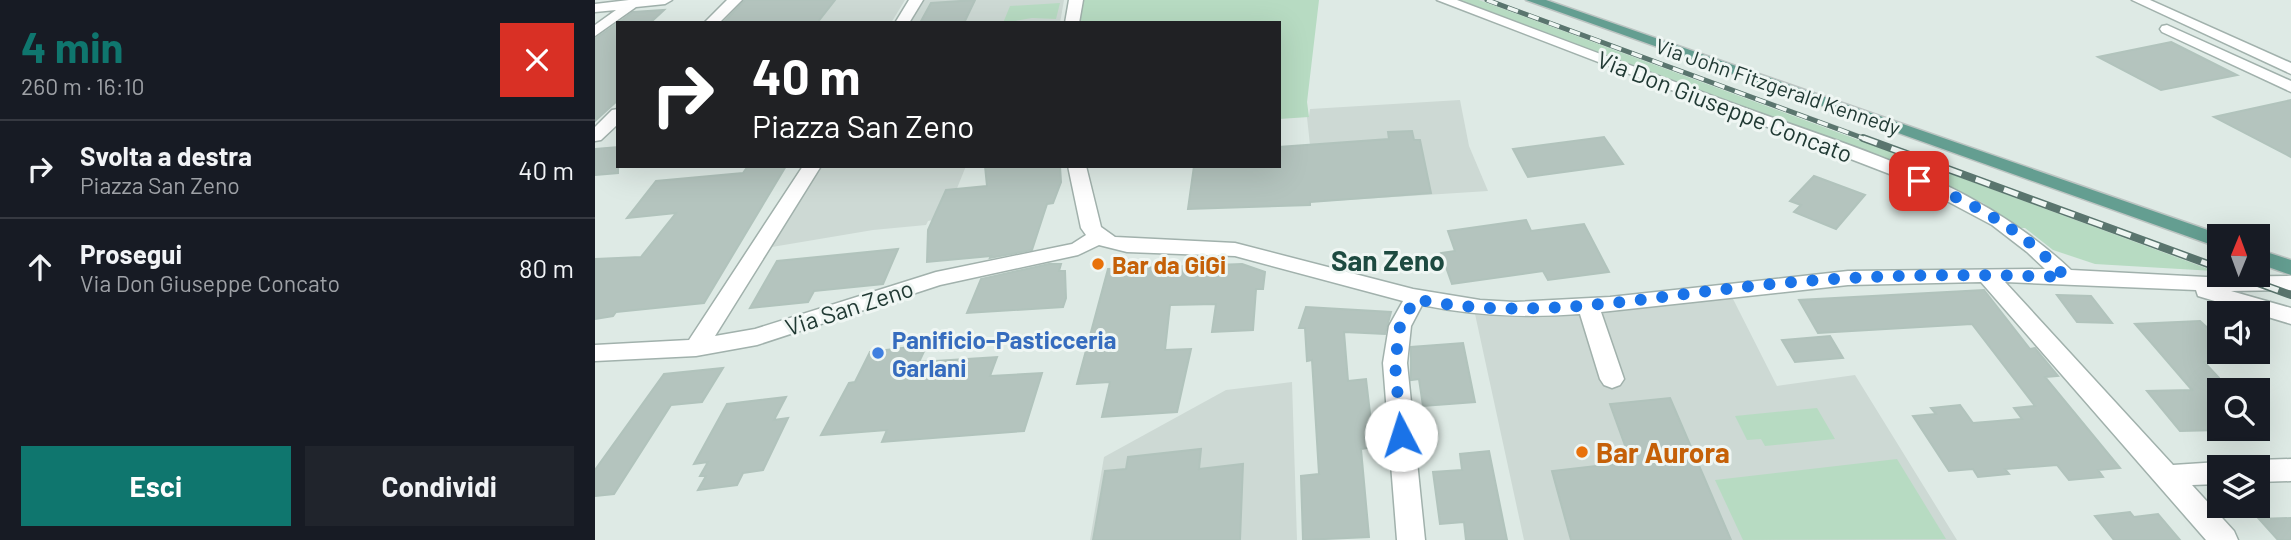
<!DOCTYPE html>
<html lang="it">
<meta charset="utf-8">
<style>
body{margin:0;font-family:Barlow,sans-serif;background:#20242c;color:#f1f3f6;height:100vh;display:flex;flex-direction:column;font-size:26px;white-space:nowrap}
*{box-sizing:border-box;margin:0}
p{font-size:23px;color:#9ea1a6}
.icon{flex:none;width:38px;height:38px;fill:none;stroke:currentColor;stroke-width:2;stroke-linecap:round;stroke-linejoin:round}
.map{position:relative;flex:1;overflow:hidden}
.sheet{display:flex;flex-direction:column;background:#171b24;width:595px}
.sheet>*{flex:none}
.guide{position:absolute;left:21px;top:21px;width:665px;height:147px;border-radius:0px;box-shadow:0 7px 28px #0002;background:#202124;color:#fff;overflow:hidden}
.needle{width:46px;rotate:1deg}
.tools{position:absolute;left:1612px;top:224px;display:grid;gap:14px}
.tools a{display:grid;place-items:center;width:63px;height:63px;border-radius:0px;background:#171b24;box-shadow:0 7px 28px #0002;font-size:35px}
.pin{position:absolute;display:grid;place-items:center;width:60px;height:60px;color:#fff;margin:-30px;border-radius:14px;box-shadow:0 4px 10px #0006}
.me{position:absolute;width:77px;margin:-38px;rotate:355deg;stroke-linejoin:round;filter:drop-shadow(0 0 5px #0008)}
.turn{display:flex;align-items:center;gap:24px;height:147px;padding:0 21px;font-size:32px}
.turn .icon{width:91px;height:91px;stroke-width:2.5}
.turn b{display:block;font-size:49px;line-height:60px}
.round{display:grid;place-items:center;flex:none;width:74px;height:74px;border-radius:0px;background:#20242c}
.head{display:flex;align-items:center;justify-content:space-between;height:119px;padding:0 21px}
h1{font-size:42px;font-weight:700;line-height:52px;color:#0f766e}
.button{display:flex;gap:14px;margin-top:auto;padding:14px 21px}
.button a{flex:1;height:80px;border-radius:0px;background:#0f766e;color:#fff;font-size:28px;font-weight:700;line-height:80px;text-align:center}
.button a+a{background:#20242c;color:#f1f3f6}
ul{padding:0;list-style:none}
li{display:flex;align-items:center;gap:21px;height:98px;padding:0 21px;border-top:2px solid #363941}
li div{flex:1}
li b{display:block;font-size:26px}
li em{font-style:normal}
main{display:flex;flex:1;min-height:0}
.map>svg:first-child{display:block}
.built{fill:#cdd9d4}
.green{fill:#b7dbc2}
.building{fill:#b4c4be;stroke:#b1c3bc;stroke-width:2}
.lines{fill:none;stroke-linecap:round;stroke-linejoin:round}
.minor-casing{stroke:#a1b1ac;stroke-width:3}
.major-casing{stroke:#bcc4c2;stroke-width:3}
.minor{fill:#fff;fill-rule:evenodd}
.major{fill:#649e91;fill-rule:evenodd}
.rail-far1-casing{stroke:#5a756e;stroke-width:5}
.rail-casing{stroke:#5a756e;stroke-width:8}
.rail-far1{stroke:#eff6f3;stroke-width:3.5;stroke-dasharray:11;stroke-linecap:butt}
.rail{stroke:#eff6f3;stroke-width:5;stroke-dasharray:15;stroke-linecap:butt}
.route{stroke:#1a73e8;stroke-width:12;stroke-dasharray:0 21.6}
.food-dot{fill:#e8710a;stroke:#eff6f3;stroke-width:2.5}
.shop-dot{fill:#3f7fe0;stroke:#eff6f3;stroke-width:2.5}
.labels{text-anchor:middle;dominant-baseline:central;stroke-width:6;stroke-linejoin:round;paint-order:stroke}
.far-street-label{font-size:21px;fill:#203933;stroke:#eff6f3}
.street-label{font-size:24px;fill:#203933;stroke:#eff6f3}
.food-label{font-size:24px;font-weight:bold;fill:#c56008;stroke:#eff6f3;text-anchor:start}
.shop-label{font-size:24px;font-weight:bold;fill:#366cbe;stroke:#eff6f3;text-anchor:start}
.quarter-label{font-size:28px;font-weight:bold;fill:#1d4a40;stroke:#eff6f3}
.near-food-label{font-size:28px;font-weight:bold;fill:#c56008;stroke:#eff6f3;text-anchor:start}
</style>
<main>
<section class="sheet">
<div class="head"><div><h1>4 min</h1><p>260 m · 16:10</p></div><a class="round" style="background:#d93025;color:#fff"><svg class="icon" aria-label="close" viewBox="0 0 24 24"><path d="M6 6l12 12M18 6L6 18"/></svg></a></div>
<ul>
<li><svg class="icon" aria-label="right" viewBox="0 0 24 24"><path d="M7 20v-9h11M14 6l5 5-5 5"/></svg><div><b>Svolta a destra</b><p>Piazza San Zeno</p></div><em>40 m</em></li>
<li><svg class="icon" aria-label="ahead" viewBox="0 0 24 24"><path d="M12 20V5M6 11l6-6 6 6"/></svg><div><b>Prosegui</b><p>Via Don Giuseppe Concato</p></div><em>80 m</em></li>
</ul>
<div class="button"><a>Esci</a><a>Condividi</a></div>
</section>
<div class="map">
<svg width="1696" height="540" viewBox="0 0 1696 540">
<rect width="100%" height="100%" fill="#deeae5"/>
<g class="built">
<polygon points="145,0 310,0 296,23 122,23"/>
<polygon points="324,0 469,0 465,23 310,23"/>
<polygon points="884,0 898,0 1345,163 1624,266 1624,271"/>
<polygon points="865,100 874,146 893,191 721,202 712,117 714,116 715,109"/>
<polygon points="223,166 371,166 350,218 333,221 331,225 278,230 171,248"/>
<polygon points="1136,295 1182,386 1260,375 1362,540 929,540 880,314 913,316 969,312"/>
<polygon points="697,382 702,540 495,540 509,457 631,390"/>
</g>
<g class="green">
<polygon points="485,0 724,0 712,102 714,117 684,119 684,23 482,23"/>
<polygon points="860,0 884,0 1619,271 1500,264 1458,250 1430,228 1424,228 1388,203 1338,179"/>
<polygon points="465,3 461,19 437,18 408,23 415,6"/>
<polygon points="1222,408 1240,439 1170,446 1166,439 1152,440 1140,416"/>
<polygon points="1302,459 1351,539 1148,540 1120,480"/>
</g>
<g class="building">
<polygon points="150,0 240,0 222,23 128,23"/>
<polygon points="380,0 369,23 325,23 336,3"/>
<polygon points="69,10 55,23 23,23 38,12"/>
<polygon points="23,23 23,100 0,121 0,39"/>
<polygon points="1576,42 1642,75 1566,90 1503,57"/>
<polygon points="1696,100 1696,157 1619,117"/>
<polygon points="817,131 819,140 825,140 836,193 715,202 715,205 593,209 599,166 684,166 684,147 794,139 793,132"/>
<polygon points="1009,137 1028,164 933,177 918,149"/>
<polygon points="23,147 23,173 0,175 0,149"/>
<polygon points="153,166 191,166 109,303 21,312 18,316 0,319 0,259 46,257 81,213 32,218 61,181 148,173"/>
<polygon points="390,166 465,166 466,182 458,203 452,204 437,250 395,258 396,256 332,262 333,230 351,190 392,186"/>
<polygon points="1219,176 1270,195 1241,229 1199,212 1206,205 1195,201"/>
<polygon points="931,220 936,231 989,224 1014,272 953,280 948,271 857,284 846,253 860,251 853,231"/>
<polygon points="303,249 288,284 219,291 213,302 155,308 182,261"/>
<polygon points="454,264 466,264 464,271 470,271 471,298 468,307 372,313 386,279"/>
<polygon points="647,264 670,272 668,289 661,289 658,330 617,332 621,304 575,305 570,350 596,349 582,412 507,417 515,382 482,384 513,269"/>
<polygon points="1389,290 1435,349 1440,348 1463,376 1450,377 1525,468 1503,470 1508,477 1474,480 1462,465 1410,469 1414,474 1383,477 1378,469 1354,471 1318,416 1341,414 1336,408 1365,405 1378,423 1427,419 1419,408 1440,406 1377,324 1223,333 1204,300"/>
<polygon points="1462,295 1496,296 1517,323 1482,322"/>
<polygon points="711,307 796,312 790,334 749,332 753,381 771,379 779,447 766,449 774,537 708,540 706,476 724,474 717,360 712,361 710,328 704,328"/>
<polygon points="1605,321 1617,332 1624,331 1624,361 1609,362 1624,378 1624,430 1585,431 1552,391 1597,390 1540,324"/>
<polygon points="1235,336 1248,358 1200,362 1187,340"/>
<polygon points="868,343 880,402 828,406 824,379 816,380 816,347"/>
<polygon points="332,345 324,362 402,357 395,376 447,373 429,431 287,442 292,430 226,435 254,383 260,382 275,352"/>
<polygon points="128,368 107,402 76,405 19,494 0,496 0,470 69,374"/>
<polygon points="191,397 179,420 193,418 168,470 148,473 142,485 103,490 111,476 105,476 113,462 99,464 132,404"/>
<polygon points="1075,398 1136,540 976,540 957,471 1036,462 1015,404"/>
<polygon points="606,449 604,469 648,464 645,540 498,540 510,471 531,469 533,457"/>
<polygon points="894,451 912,540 871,540 869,522 845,524 838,472 867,470 865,454"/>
<polygon points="1535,512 1539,517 1563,514 1585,540 1519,540 1500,516"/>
<polygon points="1696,518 1696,540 1683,540 1664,519"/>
</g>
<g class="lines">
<g class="minor-casing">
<g id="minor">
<polygon points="34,0 77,0 70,4 41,7 0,36 0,25 21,10 0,12 0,4"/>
<polygon points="132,0 147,0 124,23 109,23"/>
<polygon points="314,0 328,0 314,23 300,23"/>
<polygon points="474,0 488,0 484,23 470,23"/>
<path d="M842 0H862C960 37 1057 74 1156 110 1272 152 1384 183 1476 270L1611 277 1696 276V290L1636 291 1696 308V324L1603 296 1601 290 1410 282 1578 465 1624 462 1633 465 1624 467V484L1597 485 1639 531 1643 540H1611L1386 282 1253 285 1006 312 1029 379 1025 385 1017 388 1009 385 1005 379 985 314C931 318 880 316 827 305L816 326 812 363 830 540H802L788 363 794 326 808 301 640 256 532 252 504 245 483 255 345 285 162 345 101 356 0 361V345L94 340 208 166H226L120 336 160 329 341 272 477 244 491 235 486 228 473 166H491L506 227 520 237 640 243 818 289 885 300 920 302 1015 297 1253 271 1450 269 1432 252 1397 225 1318 183Z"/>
<polygon points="1537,0 1555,0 1696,63 1696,74"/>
<polygon points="1572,25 1696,81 1696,92 1567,32 1565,29 1567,26"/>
<polygon points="23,109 23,124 6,140 0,141 0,127 17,110"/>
<polygon points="1696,459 1696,481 1662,482 1662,467 1651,467 1653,463 1662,460"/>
</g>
</g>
<g class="major-casing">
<g id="major">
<polygon points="931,0 951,0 1630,236 1624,236 1624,247 1617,245"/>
<polygon points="1662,249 1696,260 1696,275 1662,263"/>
</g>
</g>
<use href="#minor" class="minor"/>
<use href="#major" class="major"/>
<g class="rail-far1-casing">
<polyline id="rail-far1" points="892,0 1273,140"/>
</g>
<g class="rail-casing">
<g id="rail">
<polyline points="1268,138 1624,268"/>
<polyline points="1641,275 1696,295"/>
</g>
</g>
<use href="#rail-far1" class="rail-far1"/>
<use href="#rail" class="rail"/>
</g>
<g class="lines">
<path class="route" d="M806 435 800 363 805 326 820 299C943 324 1067 293 1189 283 1283 274 1377 274 1470 277 1430 231 1380 204 1324 181"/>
</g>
<g class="food-dot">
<circle cx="503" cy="264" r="7"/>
<circle cx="987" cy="452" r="7"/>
</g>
<circle class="shop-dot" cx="283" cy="353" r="7"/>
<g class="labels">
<g class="far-street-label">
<text transform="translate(1183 86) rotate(19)">Via John Fitzgerald Kennedy</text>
</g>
<g class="street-label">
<text transform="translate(1130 106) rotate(21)">Via Don Giuseppe Concato</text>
<text transform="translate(254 307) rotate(-18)">Via San Zeno</text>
</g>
<g class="food-label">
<text x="517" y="264">Bar da GiGi</text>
</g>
<g class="shop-label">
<text x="297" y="339">Panificio-Pasticceria<tspan x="297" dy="28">Garlani</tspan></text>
</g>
<g class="quarter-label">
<text x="793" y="260">San Zeno</text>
</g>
<g class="near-food-label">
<text x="1001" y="452">Bar Aurora</text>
</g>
</g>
</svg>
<div class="tools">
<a><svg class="needle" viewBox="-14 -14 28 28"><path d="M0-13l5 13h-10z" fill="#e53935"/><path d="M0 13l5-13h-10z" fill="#9ea1a6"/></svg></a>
<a><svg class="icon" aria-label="sound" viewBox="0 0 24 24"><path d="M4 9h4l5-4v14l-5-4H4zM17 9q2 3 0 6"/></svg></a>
<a><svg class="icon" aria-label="search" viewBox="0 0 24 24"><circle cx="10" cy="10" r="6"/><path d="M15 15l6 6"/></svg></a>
<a><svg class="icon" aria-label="layers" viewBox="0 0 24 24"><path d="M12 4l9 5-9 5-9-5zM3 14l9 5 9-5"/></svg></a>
</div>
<div class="pin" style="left:1324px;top:181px;background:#d93025"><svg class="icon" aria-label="arrive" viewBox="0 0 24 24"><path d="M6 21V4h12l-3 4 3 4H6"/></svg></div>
<svg class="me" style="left:806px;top:435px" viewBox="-20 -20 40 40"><circle r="19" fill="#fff"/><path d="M0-13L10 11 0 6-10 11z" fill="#1a73e8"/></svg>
<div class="guide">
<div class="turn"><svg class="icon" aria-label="right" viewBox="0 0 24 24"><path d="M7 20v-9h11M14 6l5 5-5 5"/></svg><div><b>40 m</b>Piazza San Zeno</div></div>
</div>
</div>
</main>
